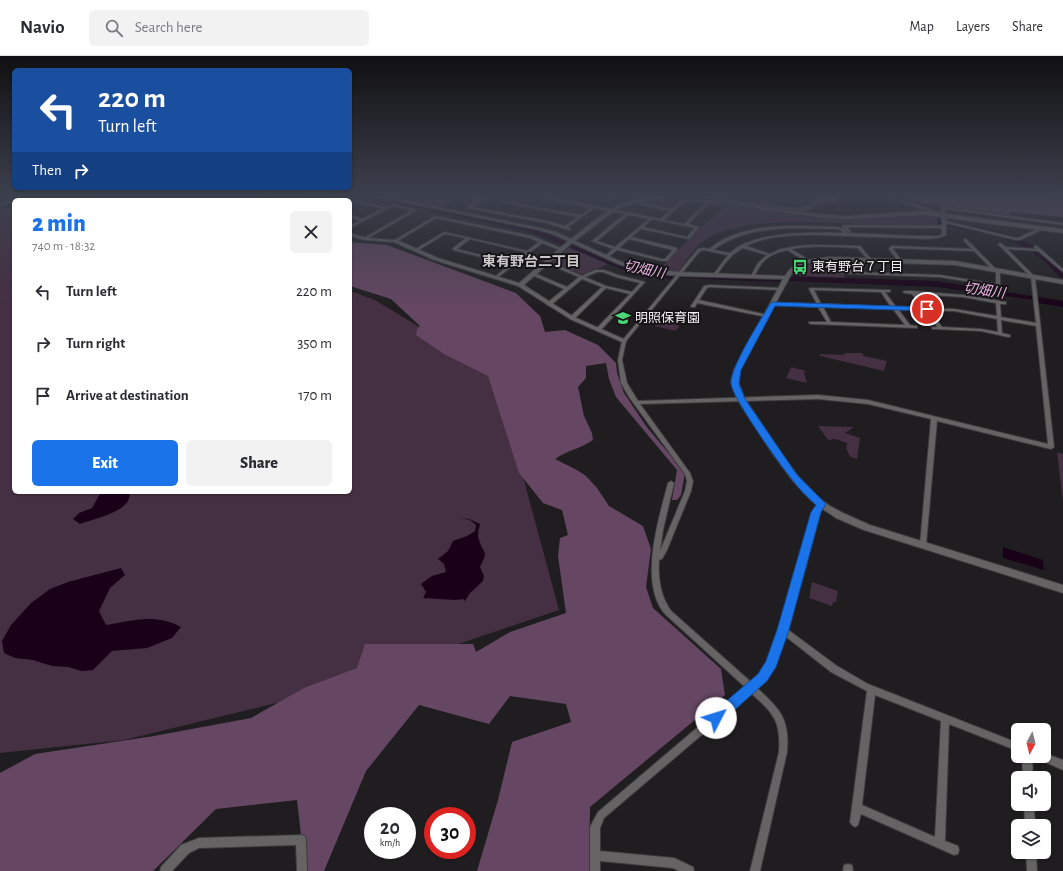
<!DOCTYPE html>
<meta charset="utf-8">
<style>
body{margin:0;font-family:"Alegreya Sans","Noto Sans JP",sans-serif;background:#f2f2f3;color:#2b2b33;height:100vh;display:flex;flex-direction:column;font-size:15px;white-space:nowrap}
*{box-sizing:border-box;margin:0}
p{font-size:13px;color:#7c7c81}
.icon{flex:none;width:22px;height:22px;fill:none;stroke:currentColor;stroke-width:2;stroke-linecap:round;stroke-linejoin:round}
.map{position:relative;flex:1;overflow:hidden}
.side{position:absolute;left:12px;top:142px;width:340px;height:296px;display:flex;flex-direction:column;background:#fff;border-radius:6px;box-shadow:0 1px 3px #0004}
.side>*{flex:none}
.guide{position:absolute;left:12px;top:12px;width:340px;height:122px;border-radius:6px;box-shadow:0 1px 3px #0004;background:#1a4fa0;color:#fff;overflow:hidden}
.needle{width:26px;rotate:187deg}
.buttons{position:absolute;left:1011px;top:667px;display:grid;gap:8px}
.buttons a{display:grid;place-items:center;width:40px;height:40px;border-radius:6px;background:#fff;box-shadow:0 1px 3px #0004;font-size:20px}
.speed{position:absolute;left:364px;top:751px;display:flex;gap:8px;font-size:20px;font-weight:700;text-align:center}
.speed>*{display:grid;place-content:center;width:52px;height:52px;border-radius:50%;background:#fff;box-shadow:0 1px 3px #0004;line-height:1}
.speed small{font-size:10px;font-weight:400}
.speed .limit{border:6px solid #d22;background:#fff;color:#111}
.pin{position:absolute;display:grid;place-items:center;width:34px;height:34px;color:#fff;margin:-17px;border:2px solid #fff;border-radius:50%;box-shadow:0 1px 4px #0007}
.me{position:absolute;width:44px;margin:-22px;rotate:50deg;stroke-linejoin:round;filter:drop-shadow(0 0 3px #0008)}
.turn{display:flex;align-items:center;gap:14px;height:84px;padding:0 20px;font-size:18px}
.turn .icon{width:52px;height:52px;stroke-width:2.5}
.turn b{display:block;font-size:28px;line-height:34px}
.then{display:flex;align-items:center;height:38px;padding:0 20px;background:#0003;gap:8px;font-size:15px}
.round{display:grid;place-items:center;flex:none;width:42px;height:42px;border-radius:6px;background:#f2f2f3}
.headline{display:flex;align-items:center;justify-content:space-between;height:68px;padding:0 20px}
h1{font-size:24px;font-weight:800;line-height:30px;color:#1a73e8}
.primary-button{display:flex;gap:8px;margin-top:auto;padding:8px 20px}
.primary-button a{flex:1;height:46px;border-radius:6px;background:#1a73e8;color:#fff;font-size:16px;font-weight:800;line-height:46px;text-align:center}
.primary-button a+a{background:#f2f2f3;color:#2b2b33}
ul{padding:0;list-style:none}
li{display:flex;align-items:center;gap:12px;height:52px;padding:0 20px}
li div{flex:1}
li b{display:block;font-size:15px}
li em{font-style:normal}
header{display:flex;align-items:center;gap:24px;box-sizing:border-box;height:56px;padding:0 20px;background:#fff;border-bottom:1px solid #e1e1e2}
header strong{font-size:19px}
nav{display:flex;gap:22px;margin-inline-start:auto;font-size:14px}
.search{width:280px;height:36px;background:#f2f2f3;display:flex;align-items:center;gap:10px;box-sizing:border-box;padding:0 14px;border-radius:6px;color:#7c7c81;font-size:15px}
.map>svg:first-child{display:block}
.green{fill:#452f42}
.forest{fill:#664763}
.water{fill:#190218}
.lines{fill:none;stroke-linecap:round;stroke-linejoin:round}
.stream{stroke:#190218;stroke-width:1.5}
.river{fill:#190218;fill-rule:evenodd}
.minor-casing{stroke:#3c3b3c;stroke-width:2}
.tertiary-casing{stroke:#3c3b3c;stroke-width:2}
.secondary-casing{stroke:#3c3b3c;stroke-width:2}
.minor{fill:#656364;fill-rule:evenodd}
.tertiary{fill:#656364;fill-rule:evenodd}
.secondary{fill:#656364;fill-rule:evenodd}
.route{fill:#1a73e8;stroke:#114b97}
.labels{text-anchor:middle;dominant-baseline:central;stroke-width:4;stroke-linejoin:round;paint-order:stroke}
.far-poi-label{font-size:13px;fill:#f1f0f1;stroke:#161416;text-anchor:start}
.far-neighbourhood-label{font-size:14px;font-weight:bold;fill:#cbc8ca;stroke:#161416}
.far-water-label{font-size:14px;font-style:italic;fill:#e7b1e1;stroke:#161416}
</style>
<header>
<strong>Navio</strong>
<div class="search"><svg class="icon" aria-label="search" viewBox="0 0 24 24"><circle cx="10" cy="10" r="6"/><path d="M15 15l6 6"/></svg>Search here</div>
<nav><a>Map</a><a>Layers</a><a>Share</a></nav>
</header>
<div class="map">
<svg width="1063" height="815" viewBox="0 0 1063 815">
<rect width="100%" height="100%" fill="#1f1d1f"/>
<g class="green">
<polygon points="23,139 78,139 83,144 14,144 14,436 350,436 350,235 375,244 495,317 559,554 305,640 124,684 0,697 0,147"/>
<polygon points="431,139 459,139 460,140 440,151 418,147"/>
<polygon points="605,139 656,139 624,145 606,142 604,140"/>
<path d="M730 147 789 158 827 162H864L908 158 937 159 941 160V170C908 171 874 169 841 167 801 166 734 161 701 187 692 195 685 207 678 216L646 211 628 206 663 210 698 173Z"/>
<polygon points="569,191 570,191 608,208 584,219 580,218 555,207 553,204"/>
<path d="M827 206H840L846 215 842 216 847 225 793 223C800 208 812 207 827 206Z"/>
<polygon points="653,260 685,268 678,268 679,271 675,275 655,270 656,268 648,266"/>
<polygon points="844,297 862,297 864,300 887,305 884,315 820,300 820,298 845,299"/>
<polygon points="791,311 806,315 804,317 807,327 786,322"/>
<polygon points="818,370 854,371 845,377 860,382 857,403 850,401 846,392 847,387 835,383 828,384"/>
<polygon points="1057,396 1063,398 1063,447"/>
<polygon points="812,526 838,535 836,546 833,546 832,550 809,542"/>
</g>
<g class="forest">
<polygon points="82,139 261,139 269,144 87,144"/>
<path d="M805 139H839L837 147H821L804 156 742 146C762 142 794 160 814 146V143Z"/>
<polygon points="892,139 1051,139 1052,141 1058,142 1057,139 1063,139 1063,161 1010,156 1010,159 913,146"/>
<path d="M350 186 387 189 516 237 540 260 545 276 565 274 598 289 616 307 617 317 624 337 646 370 685 417 681 439 677 444H672L677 414 616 341 609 323 606 307 586 310V322L578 331 584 360 592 377 593 384C582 392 566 395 555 403L577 414 586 420 597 432 609 450 643 470 651 493 646 531 653 552 721 613 725 639 590 751 589 815H477L498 744 512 686 571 666 566 648 510 640 489 668 419 649 366 715 324 815H305L297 744 216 753 153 815H0V717L35 698 154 680 251 662 304 632 357 612 365 588H473L476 596 510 576 566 557 558 500 560 482 568 479 562 454 543 447 519 417 488 320 444 298 416 279 417 273 420 270 391 243 350 230Z"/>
</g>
<g class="water">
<path d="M96 436H130C130 439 129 443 128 445 120 458 93 463 80 468L73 463 79 457 92 452 100 438Z"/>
<path d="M461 462 469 463 480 468C479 473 477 479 479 484 484 500 489 493 480 511L484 520 483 525 470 537 465 545 463 543 455 544 423 542 426 536 421 528 432 520 446 516 444 508 438 503 448 495 453 485 467 480 475 475 476 469 470 464Z"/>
<polygon points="1003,491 1043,504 1044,514 1003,502"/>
<path d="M121 512 125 519 110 532 99 555 106 569C133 565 155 557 181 571L172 582 147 592 112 595 93 614 82 615 68 611 52 610 33 604 15 602 4 597 2 585 11 569 31 547 50 533 68 526Z"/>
</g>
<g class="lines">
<g class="stream">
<polyline points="20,144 28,139"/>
<polyline points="0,153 14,148"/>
</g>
<g class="river">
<polygon points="359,139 375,139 539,173 624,208 647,214 672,217 677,220 672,223 643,219 618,212 534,177"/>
<polygon points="872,139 886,139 906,144 907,146 903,148"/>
<path d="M938 158H944L945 165C956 168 968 169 979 171 1014 178 1037 188 1063 214V222L1060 221C1049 210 1038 199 1024 191 998 176 967 176 938 168L937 166Z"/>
<polygon points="683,217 778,220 783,223 778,226 680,222 678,220 680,218"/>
<polygon points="793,220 937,225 1063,245 1063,251 1039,247 1034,244 937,231 790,225 788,223"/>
</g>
<g class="minor-casing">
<g id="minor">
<polygon points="299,139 305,139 289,144 283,144"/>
<polygon points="340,139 346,139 332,144 326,144"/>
<path d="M467 139 482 141 484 139H488L472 151 547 165 565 170 578 161 501 146 503 145 581 159 591 152 529 139H537L627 156H628L660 163 670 155 642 149V147L672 153 684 143 709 145 727 148 725 149 709 147 688 168 699 171 689 183 641 173 631 181 677 192V194L667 205H662L617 194 607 202H605V200L613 193 592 185 625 158 594 152 568 171 571 173 569 174 546 167 468 152V150L480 143 468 141H467ZM685 145 706 147 684 168 664 164ZM628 159 649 163 615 191 597 185ZM652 163 695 172 687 181 643 171ZM629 183 673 194 665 203H662L619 192Z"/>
<polygon points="587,139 596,139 613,143 611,144"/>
<polygon points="879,139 885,139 936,155 940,158 937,159 934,157"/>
<polygon points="350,144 386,151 392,148 417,154 365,184 363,183 364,182 412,154 392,150 350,172 350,170 359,165 350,160 350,158 362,163 383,152 350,146"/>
<path d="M943 151 1063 167V169L945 153 946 165 1016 182H1018L1037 173 1038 170H1040L1041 174 1020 184H1016L946 167V179C936 185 915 182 904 182 884 181 864 181 846 180 817 179 772 176 746 190L770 198 781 193 798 190 815 189 859 190H860L872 204 869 205 858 192C836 191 813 189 791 193L809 204V206H807L787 194C777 196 765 201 760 210 757 214 756 218 753 221L751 220 758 207 767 199 743 192C731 198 724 208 716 220H715L713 219 728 199 703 194 700 195 626 285 622 304 627 327 638 345 818 339 868 344 1048 388 1036 270 1001 264 1002 277 1010 279V281H1008L981 275 934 273H932V271H937L925 254 898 253 910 269 917 270V272L811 268 809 267V266H827L818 251 773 249 771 248 773 247 817 248 809 233 811 232 889 234H890V236H885L896 251 923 252 912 238 905 237 903 236 905 235H913L963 239 1006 246V248H1000L1001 261 1036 267 1031 221 998 188 1001 187 1005 191 1036 193 1034 191 1035 190H1037L1063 213V216L1038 195 1007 193 1035 221 1054 391 1051 393 937 365 926 489 925 491 923 492 921 491 920 489 931 363 868 348 818 343 640 348 690 417 693 425 691 435 667 494 662 503 659 504C658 519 660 537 668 550 670 555 675 558 679 562L751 626 760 618 767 606 779 574 813 456 820 446H824L825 448 819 457 787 573 837 610 868 628 1018 687V695L949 668 945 785 958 790 959 794 958 798 954 799 861 758 858 769 855 771 852 769 850 766 867 635 831 616 785 580 774 610 766 624 757 632C780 653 790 663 787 696L760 815H750L779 696C781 664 773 657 751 637L604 762 600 772V795L674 802 693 811 694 815H679L673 812 600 805V815H590V771L598 756 745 631 665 558C638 527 659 462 668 427L671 425 674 427 663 474 660 495 685 435 687 425 685 418 629 341 621 327 618 304 622 285 698 193 703 192 709 193C713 190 717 187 722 184 757 166 800 170 838 171L844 173 847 177 918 180H939L942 178V172L847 171 851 176 849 177 842 170 844 169 942 170 941 152ZM789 172 837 173 842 175 843 177C812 176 754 175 730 197L713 194C737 177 760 174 789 172ZM814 234 881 236 891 251 821 248ZM917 238 963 241 996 247 997 260 954 253 927 252ZM823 251 893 253 905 269 831 266ZM930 255H954L997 263 998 276 981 273 942 271ZM875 639 941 665 935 781 862 749Z"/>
<path d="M435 160 532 180 563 193 560 194 542 187 497 222H496V220L510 208 453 194V192L466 182 445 178 417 195 414 194 444 176 527 195 539 186 530 182 436 162 396 186 393 185ZM470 183 525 196 512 207 457 193Z"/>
<polygon points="964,183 966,183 995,212 995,214 993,214 974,195 893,192 893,193 902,205 900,206 899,206 889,193 891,190 892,190 972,193 964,185"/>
<polygon points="840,202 842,202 852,216 940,219 996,228 996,214 998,213 1000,214 1000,236 997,237 996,230 940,221 825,217 824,216 826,215 848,216 839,203"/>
<path d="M546 205H548L582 220 595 214H604L618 219 645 226 600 275H598L596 274V273L630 238 606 232 574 263H570V261L602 231 582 223 551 249H547V247L564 233 532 219V217H534L567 231 579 221 546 207ZM597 216H603L616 221 640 227 632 236 606 230 585 221Z"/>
<polygon points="709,229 781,232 783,233 781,234 709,231 707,232 699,244 768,259 768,260 766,261 697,247 695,251 691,251 691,250 704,230"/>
<polygon points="1044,697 1063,704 1063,714 1038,703 1036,700 1044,700"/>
<polygon points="1022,700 1032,700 1033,722 1023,722"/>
<polygon points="1024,748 1034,748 1035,770 1025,770"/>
<polygon points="301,779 305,780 306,784 307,815 297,815 296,789 199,792 189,797 172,815 160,815 161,811 181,789 199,782"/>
<polygon points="1026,796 1036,796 1037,815 1027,815"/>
<polygon points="848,808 852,809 853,815 843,815 844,809"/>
</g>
</g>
<g class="tertiary-casing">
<g id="tertiary">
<polygon points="274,139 280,139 288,144 283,144"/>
<path d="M369 139H379L540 172 556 176 571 183C584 173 597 161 611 153 629 142 656 139 677 139L624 150 614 155 575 185 622 206 649 213 680 216 785 220C794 204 812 203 829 201L955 205 1063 224V228L955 209 829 205 806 207 793 215 740 314 738 325 745 343 779 394 798 420 818 441 830 450 843 457 870 469 1063 529V537L864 474 836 462 824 454 812 445 792 424 773 398 737 343 731 325 734 314 783 223 680 220 649 217 618 208 572 187 524 229 574 261 626 284 627 285 624 287 570 263 518 230 434 204 394 186 365 184 350 180V177L366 182 397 184 438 202 519 227 568 185 552 178 539 174Z"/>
</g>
</g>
<g class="secondary-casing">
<polygon id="secondary" points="696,139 707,139 766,151 818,158 846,160 924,155 1063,173 1063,177 924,159 846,163 818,161 766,154"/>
</g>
<use href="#minor" class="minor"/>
<use href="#tertiary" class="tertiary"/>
<use href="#secondary" class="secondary"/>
</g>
<linearGradient id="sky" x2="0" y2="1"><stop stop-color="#111011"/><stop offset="0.55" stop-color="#3c404d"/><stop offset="1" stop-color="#3c404d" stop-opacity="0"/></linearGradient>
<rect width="1063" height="253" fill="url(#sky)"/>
<path class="route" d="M773 246 927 251 930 253 927 255 775 250 741 314 739 328 745 343 797 419 826 448 821 456 789 574 776 611 767 625 720 667 716 668 711 667 709 662 711 658 758 618 766 605 777 574 811 456 816 449C807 441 798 432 791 422 780 409 731 340 731 327 731 310 760 265 770 248Z"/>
<defs>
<g id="bus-bare" transform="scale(1.2)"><path d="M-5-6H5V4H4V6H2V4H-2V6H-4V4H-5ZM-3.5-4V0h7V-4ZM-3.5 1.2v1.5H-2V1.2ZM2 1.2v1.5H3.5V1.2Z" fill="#4ad677" stroke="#161416" stroke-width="2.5" paint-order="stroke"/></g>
<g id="school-bare" transform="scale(1.2)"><path d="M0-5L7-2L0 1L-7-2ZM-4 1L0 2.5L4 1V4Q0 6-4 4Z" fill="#4ad677" stroke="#161416" stroke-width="2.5" paint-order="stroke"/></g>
</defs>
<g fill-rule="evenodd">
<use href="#bus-bare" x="800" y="211"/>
<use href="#school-bare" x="623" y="262"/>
</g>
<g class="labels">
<g class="far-poi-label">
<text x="812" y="211">東有野台７丁目</text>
<text x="635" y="262">明照保育園</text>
</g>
<g class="far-neighbourhood-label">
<text x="531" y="206">東有野台二丁目</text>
</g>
<g class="far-water-label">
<text transform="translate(644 214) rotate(12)">切畑川</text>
<text transform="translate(984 235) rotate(8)">切畑川</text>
</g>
</g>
</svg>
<div class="buttons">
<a><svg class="needle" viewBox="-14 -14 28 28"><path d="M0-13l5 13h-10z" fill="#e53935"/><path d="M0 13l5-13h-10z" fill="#7c7c81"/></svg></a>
<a><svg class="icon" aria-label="sound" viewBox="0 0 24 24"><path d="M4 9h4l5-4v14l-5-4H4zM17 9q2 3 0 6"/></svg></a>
<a><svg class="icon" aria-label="layers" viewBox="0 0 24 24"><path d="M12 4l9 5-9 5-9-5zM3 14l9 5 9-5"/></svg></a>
</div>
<div class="speed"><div>20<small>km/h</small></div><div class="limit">30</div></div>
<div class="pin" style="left:927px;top:253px;background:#d93025"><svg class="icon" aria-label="arrive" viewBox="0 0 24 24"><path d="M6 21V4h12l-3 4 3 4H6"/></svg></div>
<svg class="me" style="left:716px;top:662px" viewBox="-20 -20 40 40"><circle r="19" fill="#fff"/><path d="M0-13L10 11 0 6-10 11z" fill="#1a73e8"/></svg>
<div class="guide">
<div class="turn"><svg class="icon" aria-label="left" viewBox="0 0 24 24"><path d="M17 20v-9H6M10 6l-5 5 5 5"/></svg><div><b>220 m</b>Turn left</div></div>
<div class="then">Then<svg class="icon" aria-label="right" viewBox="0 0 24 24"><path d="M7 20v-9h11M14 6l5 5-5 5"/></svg></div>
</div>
<section class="side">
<div class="headline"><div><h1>2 min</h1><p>740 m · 18:32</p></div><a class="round"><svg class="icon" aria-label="close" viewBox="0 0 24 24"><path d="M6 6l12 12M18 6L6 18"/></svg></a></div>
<ul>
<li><svg class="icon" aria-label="left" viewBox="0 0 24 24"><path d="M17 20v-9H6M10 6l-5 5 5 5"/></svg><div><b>Turn left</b></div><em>220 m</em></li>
<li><svg class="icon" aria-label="right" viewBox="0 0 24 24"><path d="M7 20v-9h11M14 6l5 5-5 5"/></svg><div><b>Turn right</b></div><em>350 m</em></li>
<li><svg class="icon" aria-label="arrive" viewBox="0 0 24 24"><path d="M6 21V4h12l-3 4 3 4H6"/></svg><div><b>Arrive at destination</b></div><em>170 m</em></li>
</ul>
<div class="primary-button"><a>Exit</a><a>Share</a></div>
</section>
</div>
